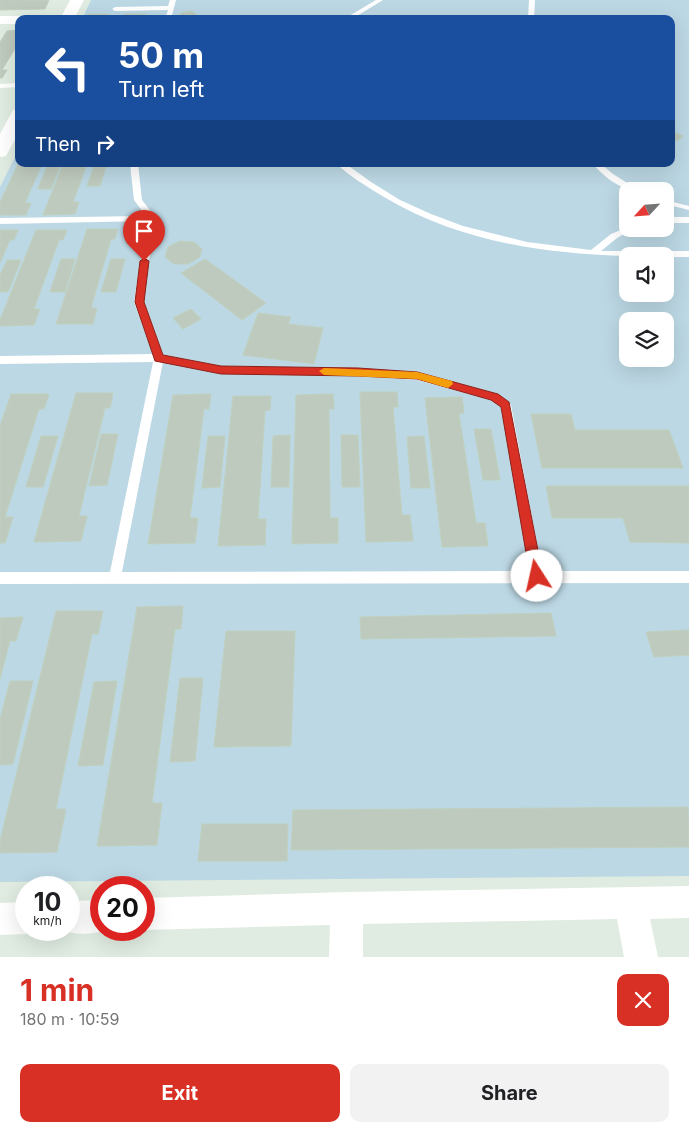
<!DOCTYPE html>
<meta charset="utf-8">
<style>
body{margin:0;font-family:Inter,sans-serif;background:#f2f2f2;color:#202124;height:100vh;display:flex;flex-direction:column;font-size:19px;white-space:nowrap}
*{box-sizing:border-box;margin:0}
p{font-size:16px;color:#757577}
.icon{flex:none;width:28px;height:28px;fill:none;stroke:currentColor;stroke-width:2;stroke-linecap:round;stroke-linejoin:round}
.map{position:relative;height:957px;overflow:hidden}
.panel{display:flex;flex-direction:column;background:#fff;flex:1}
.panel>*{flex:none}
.top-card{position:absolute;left:15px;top:15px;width:660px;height:152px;border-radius:10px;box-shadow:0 5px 20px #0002;background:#1a4fa0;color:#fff;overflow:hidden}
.needle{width:32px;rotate:244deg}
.tools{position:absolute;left:619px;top:182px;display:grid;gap:10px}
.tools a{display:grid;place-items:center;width:55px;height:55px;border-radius:10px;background:#fff;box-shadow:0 5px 20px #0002;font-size:25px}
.speed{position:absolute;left:15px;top:876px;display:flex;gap:10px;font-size:25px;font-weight:700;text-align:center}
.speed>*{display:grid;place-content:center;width:65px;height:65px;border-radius:50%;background:#fff;box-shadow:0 5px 20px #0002;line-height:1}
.speed small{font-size:12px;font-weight:400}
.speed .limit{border:8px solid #d22;background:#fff;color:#111}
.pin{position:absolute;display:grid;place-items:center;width:42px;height:42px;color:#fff;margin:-51px -21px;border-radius:50% 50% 50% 0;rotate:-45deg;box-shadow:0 0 5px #0007}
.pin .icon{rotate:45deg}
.me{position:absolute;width:55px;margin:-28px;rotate:350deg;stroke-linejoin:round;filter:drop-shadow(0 0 4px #0008)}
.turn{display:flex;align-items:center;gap:18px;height:105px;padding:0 20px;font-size:22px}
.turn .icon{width:65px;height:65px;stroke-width:2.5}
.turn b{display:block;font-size:35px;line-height:42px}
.then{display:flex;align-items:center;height:48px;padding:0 20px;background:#0003;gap:10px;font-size:19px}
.round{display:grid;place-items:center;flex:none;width:52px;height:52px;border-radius:10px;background:#f2f2f2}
.overview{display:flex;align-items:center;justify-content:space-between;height:85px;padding:0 20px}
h1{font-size:30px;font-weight:700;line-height:38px;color:#d93025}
.primary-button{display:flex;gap:10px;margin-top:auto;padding:10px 20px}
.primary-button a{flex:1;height:58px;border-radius:10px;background:#d93025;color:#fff;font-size:20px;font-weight:700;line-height:58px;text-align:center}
.primary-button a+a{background:#f2f2f2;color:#202124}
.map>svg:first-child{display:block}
.green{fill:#bcd8e4;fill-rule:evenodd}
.building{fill:#bfcabe;stroke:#bfd0be}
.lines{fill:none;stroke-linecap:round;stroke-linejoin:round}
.service{fill:#fff;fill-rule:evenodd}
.minor{fill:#fff;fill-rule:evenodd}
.tertiary{fill:#fff;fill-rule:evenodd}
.route{fill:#d93025;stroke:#8d1f18}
.slow{fill:#f59e0b}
</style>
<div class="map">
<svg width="689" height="957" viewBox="0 0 689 957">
<rect width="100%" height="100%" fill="#e0ece1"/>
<path class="green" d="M91 0H689V876L0 882V187L19 149V164H671V19H82ZM628 191H665V229H628ZM628 256H665V294H628ZM628 321H665V359H628Z"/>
<g class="building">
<polygon points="0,0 49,0 45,9 0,10"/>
<polygon points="191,11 196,14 193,17 185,18 180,16 181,13"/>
<polygon points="88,14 109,14 107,18 86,19"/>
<polygon points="125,14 146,14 145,18 123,19"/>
<polygon points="19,30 19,42 2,70 7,70 2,78 0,78 0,42 7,31"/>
<polygon points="671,131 683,136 677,141 671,139"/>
<polygon points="19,162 42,164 25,203 31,203 26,215 0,215 0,202"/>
<polygon points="48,164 61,164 51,189 38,189"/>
<polygon points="63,164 87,164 73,202 79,202 75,214 43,215"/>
<polygon points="95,164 107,164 100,186 87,186"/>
<polygon points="87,229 118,229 115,239 111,239 91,308 97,308 93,324 56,324"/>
<polygon points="0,230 18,230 14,240 10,240 0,263"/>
<polygon points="36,230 67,230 63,240 59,240 34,309 40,309 34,325 0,326 0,320"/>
<polygon points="180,241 194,242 202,249 200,257 188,264 174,264 165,257 168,247"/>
<polygon points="61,259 75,259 65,292 50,292"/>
<polygon points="111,259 125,259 116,292 101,292"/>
<polygon points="205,259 266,303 242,320 181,273"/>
<polygon points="7,260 21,260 8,292 0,292 0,275"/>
<polygon points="191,309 201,319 183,329 173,318"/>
<polygon points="258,313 291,317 288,324 323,328 314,364 243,355"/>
<polygon points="360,392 397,392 398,407 393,407 402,515 410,515 413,541 366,542"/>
<polygon points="76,393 113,393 110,408 105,408 79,516 87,516 81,541 34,542"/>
<polygon points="11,394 49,394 44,409 39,409 5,517 13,517 5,543 0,543 0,426"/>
<polygon points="211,394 209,409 204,409 190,518 198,518 195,543 148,544 173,395"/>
<polygon points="333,394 334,409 329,409 330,518 338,518 338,543 292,544 296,395"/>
<polygon points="233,396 271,396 270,410 265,411 258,519 266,519 265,545 218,546"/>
<polygon points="462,397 464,413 459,414 476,523 485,523 488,546 442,547 425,398"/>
<polygon points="531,414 571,414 575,430 669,430 683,468 542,468"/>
<polygon points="474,429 491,429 500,480 483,480"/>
<polygon points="101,434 118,434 107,485 89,486"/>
<polygon points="290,435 289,487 271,487 273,436"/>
<polygon points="341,435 358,435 360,487 342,487"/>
<polygon points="41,436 58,436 43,487 26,487"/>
<polygon points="208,436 225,436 220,487 202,488"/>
<polygon points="424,436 430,488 411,488 407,437"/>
<polygon points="546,486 689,486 689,543 630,542 623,518 552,518"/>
<polygon points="183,606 181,629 175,629 152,803 162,803 157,845 97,846 137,607"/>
<polygon points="56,611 103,611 98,634 92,634 56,809 66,809 57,852 0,853 0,841"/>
<polygon points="551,613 556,636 361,639 360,617"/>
<polygon points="23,617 16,641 10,641 0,679 0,618"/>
<polygon points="689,630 689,655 654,657 646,632"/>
<polygon points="226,631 295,631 291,746 214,747"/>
<polygon points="180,678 203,678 195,761 170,762"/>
<polygon points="10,681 33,681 13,764 0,765 0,719"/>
<polygon points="117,681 103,765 78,766 94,682"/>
<polygon points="688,807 689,847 291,850 293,810"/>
<polygon points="202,824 288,824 287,861 198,861"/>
</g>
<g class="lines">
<g class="service">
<polygon points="170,0 176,0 171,19 165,19 168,10 115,11 112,9 115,7 168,6"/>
<polygon points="376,0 383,0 352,19 344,19"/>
<polygon points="529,0 535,0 534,19 528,19"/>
<polygon points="19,83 19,87 0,88 0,84"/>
<path d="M130 164H138L142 200 156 218 160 233 148 261 144 302 163 355 221 366 358 368 417 372 498 394 511 405 542 571H689V583L0 584V572H110L153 362 0 364V356L153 354 134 302 140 261 152 233 149 221 0 224V218L146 216 134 200ZM163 362 221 374 358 376 417 380 491 400 501 407 530 571 122 572Z"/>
<path d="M337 164H346L371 182 400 200 431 214 463 226 527 242 591 250 611 234 628 227V229H633L617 238 601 251H689V257C585 257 478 253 384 197 368 187 350 177 337 164Z"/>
<path d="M593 164H601L613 174 640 191C623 192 604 177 593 164Z"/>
<polygon points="665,200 689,206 689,210 665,204"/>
<rect x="665" y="217" width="24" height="6"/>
</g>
<g class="minor">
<polygon points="0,16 19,16 24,19 19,19 19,24 0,24"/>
<polygon points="689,886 689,918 650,919 658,957 624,957 617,919 363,924 363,957 329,957 330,925 144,930 143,930 144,898 347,892"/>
<path d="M101 900V930H107C94 935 73 935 61 930H69V901Z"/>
<polygon points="26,902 26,930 37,930 26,934 0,935 0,903"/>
</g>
<g class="tertiary">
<polygon points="70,0 84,0 74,19 60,19"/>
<polygon points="19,109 19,132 6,156 0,157 0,134 13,110"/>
</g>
</g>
<polygon class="route" points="144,258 149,261 144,302 163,355 221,366 358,368 417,372 498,394 509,402 543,576 541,581 537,582 532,581 530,576 501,407 491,400 417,379 358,376 221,374 155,361 135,302 140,261"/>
<polygon class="slow" points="324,368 417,372 452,381 453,384 448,388 417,379 324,375 319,371"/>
</svg>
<div class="tools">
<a><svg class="needle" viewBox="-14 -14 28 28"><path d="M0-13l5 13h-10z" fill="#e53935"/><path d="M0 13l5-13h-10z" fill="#757577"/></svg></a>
<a><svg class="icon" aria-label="sound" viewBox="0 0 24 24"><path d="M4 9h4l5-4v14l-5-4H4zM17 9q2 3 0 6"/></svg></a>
<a><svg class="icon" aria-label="layers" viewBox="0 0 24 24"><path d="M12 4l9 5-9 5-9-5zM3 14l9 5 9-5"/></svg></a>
</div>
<div class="speed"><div>10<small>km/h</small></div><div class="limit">20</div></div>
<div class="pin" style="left:144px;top:261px;background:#d93025"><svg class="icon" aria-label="arrive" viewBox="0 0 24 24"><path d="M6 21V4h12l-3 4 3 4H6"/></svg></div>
<svg class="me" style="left:537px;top:576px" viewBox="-20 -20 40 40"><circle r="19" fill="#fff"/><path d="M0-13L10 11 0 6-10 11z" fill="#d93025"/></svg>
<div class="top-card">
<div class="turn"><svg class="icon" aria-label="left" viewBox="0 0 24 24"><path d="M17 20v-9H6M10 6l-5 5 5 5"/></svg><div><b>50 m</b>Turn left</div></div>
<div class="then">Then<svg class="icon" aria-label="right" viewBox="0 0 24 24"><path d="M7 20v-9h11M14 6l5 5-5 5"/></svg></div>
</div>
</div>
<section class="panel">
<div class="overview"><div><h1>1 min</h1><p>180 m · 10:59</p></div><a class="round" style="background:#d93025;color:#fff"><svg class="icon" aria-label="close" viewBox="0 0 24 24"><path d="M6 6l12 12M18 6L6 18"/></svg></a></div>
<div class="primary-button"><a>Exit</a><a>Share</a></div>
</section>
